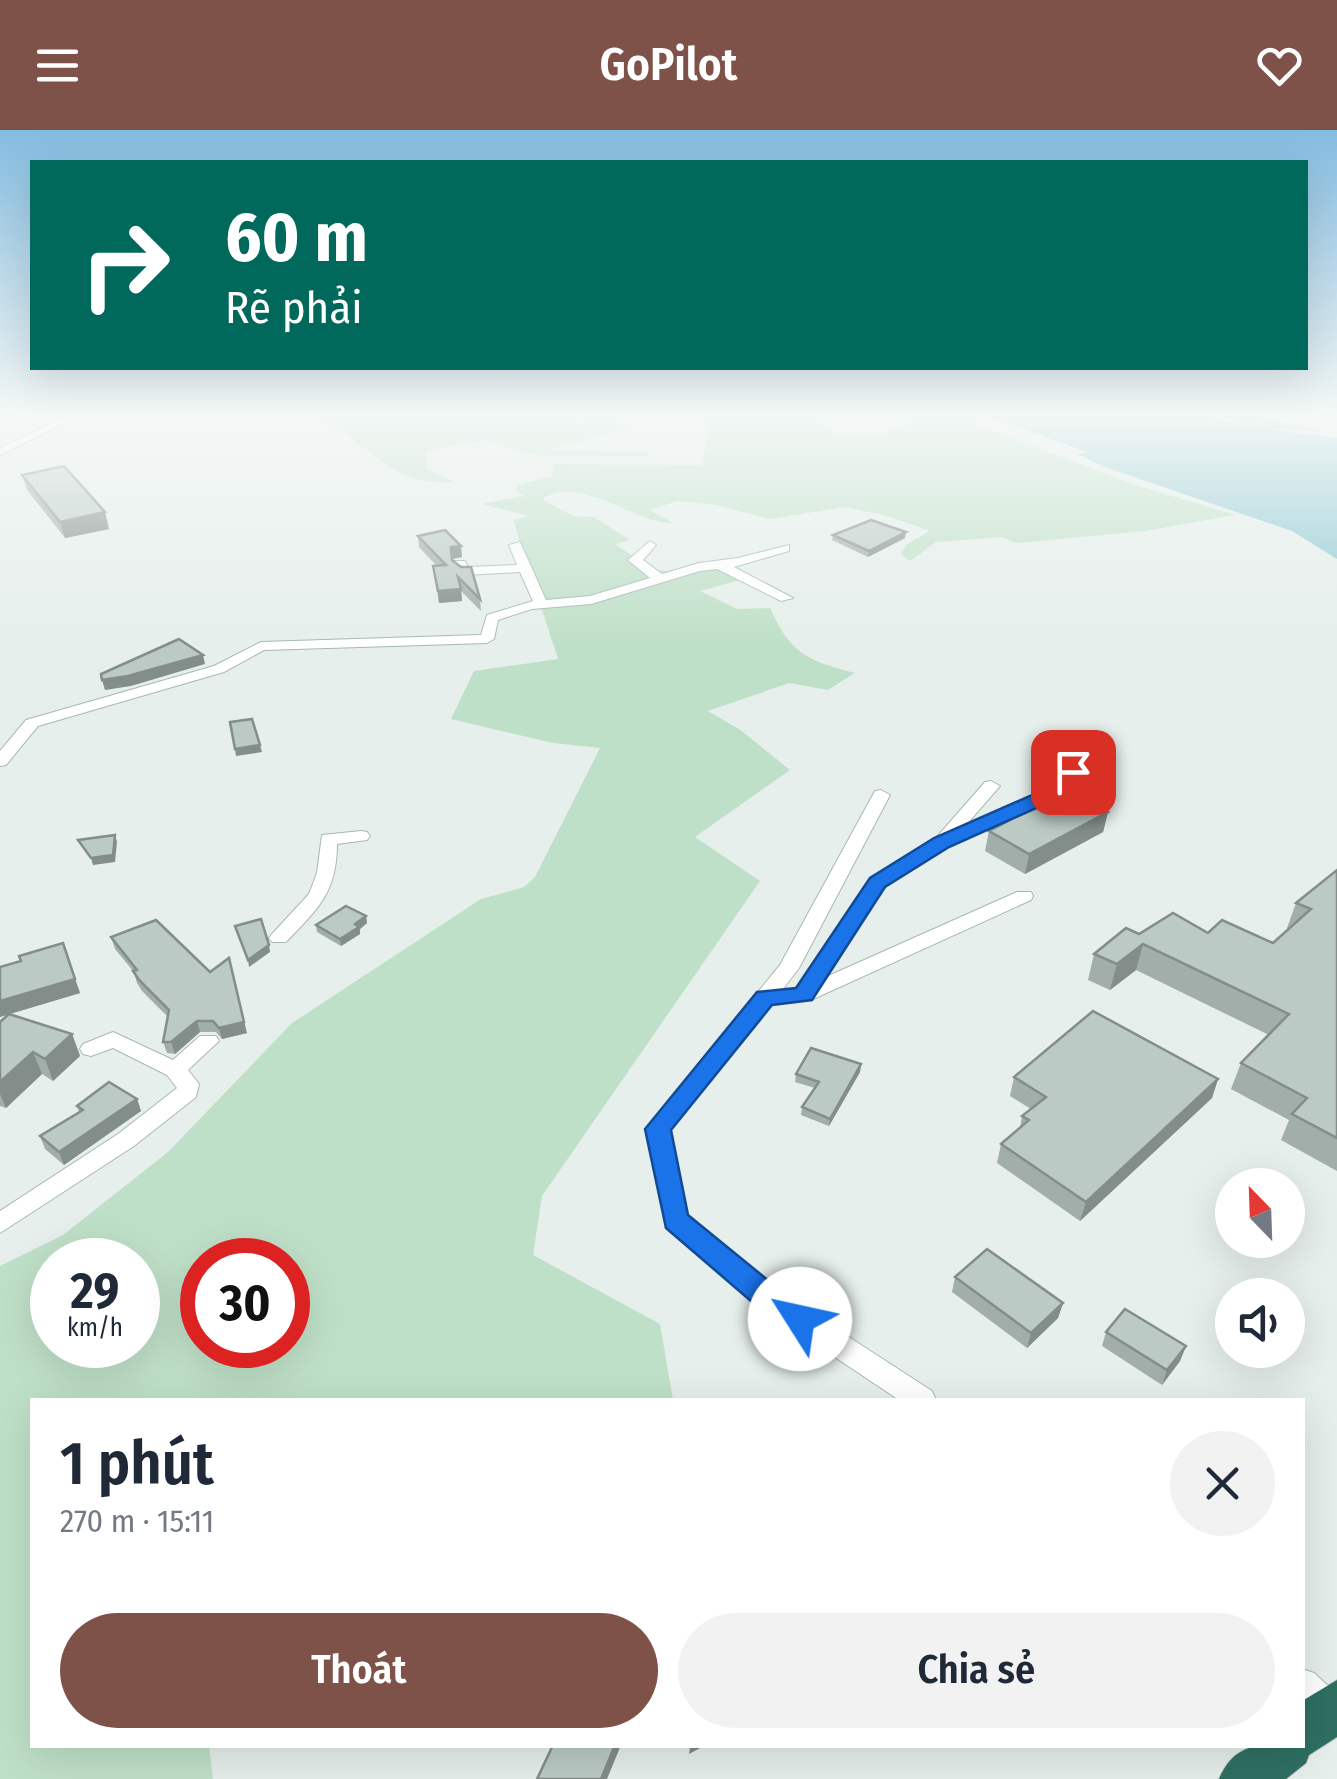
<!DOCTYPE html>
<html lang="vi">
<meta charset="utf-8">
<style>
body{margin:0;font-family:"Fira Sans Condensed",sans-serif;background:#f2f2f3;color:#1f2937;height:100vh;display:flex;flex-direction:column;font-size:38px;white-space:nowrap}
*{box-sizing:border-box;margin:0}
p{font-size:32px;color:#747a83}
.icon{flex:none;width:55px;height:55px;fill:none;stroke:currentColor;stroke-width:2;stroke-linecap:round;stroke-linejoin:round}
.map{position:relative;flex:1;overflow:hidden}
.side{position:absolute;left:30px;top:1268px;width:1275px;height:350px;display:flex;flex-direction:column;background:#fff;border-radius:0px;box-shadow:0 10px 40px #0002}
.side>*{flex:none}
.hud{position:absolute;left:30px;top:30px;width:1278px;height:210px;border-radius:0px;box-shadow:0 10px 40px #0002;background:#00695c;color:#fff;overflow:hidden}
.needle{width:65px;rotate:337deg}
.tools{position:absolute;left:1215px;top:1038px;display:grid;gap:20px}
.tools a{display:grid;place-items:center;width:90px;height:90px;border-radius:50%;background:#fff;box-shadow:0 10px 40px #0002;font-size:50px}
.speed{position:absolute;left:30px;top:1108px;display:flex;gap:20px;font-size:50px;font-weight:700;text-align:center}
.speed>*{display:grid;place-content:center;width:130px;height:130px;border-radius:50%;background:#fff;box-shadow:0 10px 40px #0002;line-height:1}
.speed small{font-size:25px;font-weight:400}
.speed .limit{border:15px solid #d22;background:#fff;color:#111}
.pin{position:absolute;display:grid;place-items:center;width:85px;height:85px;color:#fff;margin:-42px;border-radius:20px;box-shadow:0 5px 15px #0006}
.me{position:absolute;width:110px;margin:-55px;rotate:305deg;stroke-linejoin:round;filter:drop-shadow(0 0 8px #0008)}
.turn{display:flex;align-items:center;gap:35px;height:210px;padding:0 30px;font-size:45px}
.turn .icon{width:130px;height:130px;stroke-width:2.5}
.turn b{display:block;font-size:70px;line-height:85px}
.round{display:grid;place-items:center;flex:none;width:105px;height:105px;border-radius:52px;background:#f2f2f3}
.head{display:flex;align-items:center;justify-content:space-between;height:170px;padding:0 30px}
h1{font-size:60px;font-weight:600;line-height:75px}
.button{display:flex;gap:20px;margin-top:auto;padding:20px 30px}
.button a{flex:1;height:115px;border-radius:60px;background:#7f5249;color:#fff;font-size:40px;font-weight:600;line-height:115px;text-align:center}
.button a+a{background:#f2f2f3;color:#1f2937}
header{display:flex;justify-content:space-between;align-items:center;height:130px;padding:0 30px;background:#7f5249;color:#fff;font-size:45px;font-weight:600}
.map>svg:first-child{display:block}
.green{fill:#bfe0c8;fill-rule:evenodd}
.water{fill:#8ec9d4}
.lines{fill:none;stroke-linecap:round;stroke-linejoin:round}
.street-casing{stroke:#a8b8b2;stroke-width:2}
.highway-casing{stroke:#c2cac8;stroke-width:2}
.street{fill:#fff;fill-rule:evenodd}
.highway{fill:#2f6f62;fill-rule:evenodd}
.wall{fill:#a1aea9}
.shaded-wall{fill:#838d89}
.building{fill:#bbcac4;stroke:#838d89;stroke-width:2.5}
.route{fill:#1a73e8;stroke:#114b97;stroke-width:2.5}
</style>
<header><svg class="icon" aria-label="menu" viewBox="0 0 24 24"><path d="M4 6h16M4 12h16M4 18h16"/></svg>GoPilot<svg class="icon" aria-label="heart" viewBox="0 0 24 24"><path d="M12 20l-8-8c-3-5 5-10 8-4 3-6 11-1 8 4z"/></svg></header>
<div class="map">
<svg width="1337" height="1649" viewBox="0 0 1337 1649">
<rect width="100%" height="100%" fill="#e6efeb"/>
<g class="green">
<path d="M309 284H578L583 286 572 290 578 294 604 289 632 299 548 319 648 322 646 327 533 325 488 310 426 321 427 339 455 352C404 355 388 336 350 307 338 298 322 292 309 284Z"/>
<path d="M694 284 806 286 844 306 886 303 934 284H974L971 292 1132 354 1235 385 1145 401 1017 413 1001 407 936 412 910 431 901 424 907 414 930 401 887 386 845 377 770 389 716 375 677 371 650 380 673 393C634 394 582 344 542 369L573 386 594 387 630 410 615 414C660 446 664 447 716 433L743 449 700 461 737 479 770 478C791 524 806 530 855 543L828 560 789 553 708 581 739 599 790 640 695 707 760 751 542 1066 533 1125 660 1194 673 1270H32V1615H209L213 1649H0V1136L63 1105 168 1022 292 893 481 769 524 757 535 747 600 618 553 613 451 589 474 541 558 529 517 403 514 390 530 386 481 374 524 366 516 361 518 355 552 346 553 334 702 335 710 296ZM52 1130H138V1215H52ZM202 1130H288V1215H202Z"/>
</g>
<polygon class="water" points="981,284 1201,284 1240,295 1227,287 1247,285 1323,301 1264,298 1337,308 1337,429 1292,401 1102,336 1078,324 1087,322"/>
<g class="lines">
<g class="street-casing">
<g id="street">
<polygon points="70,284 83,284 0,325 0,318"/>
<polygon points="650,411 656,415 643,430 662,444 699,433 738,428 789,415 789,421 734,437 793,468 781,471 717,439 700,441 591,474 532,479 498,490 494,509 487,513 264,520 224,542 38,596 6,635 0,636 0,621 26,590 214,536 261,512 481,505 487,485 533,471 520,442 464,445 457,441 455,431 465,431 468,437 517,435 509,415 520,412 546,470 590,466 650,448 628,430"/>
<polygon points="1073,637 1081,642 1081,657 948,716 884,756 826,847 1017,762 1031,762 1033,766 1031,770 811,870 771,873 670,1000 687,1085 778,1161 932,1261 936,1270 899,1270 760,1177 667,1097 646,999 780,835 875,661 881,660 890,665 799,838 783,859 798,859 870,748 935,709 985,652 991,651 1000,656 966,695 1066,651 1065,642"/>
<path d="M361 701 367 702 370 706 367 710 337 714C337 762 318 779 286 812H272L269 808 272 804 309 764 317 743 322 705Z"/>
<polygon points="113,902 173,930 200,906 216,906 219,911 188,940 199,954 196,967 134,1016 0,1103 0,1081 118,1004 177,958 167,945 113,918 91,926 83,924 80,919 83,914"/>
<polygon points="1302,1539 1314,1543 1337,1564 1337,1595 1331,1598 1319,1593 1302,1578"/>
</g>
</g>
<g class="highway-casing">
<path id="highway" d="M1337 1550V1607L1309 1625 1306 1633 1286 1649H1219C1236 1609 1265 1615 1302 1615V1571Z"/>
</g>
<use href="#street" class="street"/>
<use href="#highway" class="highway"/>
</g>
<g class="wall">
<polygon points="22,345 109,399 65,408 27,360"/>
<polygon points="833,405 905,408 868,427 832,410"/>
<polygon points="418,406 462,427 452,429 452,430 480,469 481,481 461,461 462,471 439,473 433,436 437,436 419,417"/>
<polygon points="1075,674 1108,682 1103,702 1025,744 985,721 989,701"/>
<polygon points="1337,740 1337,1041 1281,1010 1289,990 1231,959 1241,933 1269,905 1136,840 1110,860 1088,850 1094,824 1139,804 1208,803 1273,813 1289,799 1287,798 1296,773"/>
<polygon points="366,786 367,793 360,799 360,804 341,816 317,802 316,795"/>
<polygon points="111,807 247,903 222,909 216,902 200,902 175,924 167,923 163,912 168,887 142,861 137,853 134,842 115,819"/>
<polygon points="63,813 80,863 9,884 72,904 80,926 53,951 42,944 6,978 0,976 0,892 9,884 0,887 21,831"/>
<polygon points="861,934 860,942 829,996 801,985 802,977 815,958 795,952 796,944"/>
<polygon points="1014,947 1218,949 1212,968 1080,1091 997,1033 1001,1014 1020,998 1022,986 1031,979 1010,966"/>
<polygon points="137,969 141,981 64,1035 45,1019 40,1006 79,982 77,976"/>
<polygon points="955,1147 1063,1173 1058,1188 1027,1218 952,1162"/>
<polygon points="1106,1202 1186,1216 1180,1231 1162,1255 1102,1216"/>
</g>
<g class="shaded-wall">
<polygon points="105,382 109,399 65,408 60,392"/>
<polygon points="906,402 905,408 868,427 869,421"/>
<polygon points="461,416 462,427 452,429 451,417"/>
<polygon points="461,459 462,471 439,473 438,461"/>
<polygon points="203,525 205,534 131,556 105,560 102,550"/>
<polygon points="260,615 262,622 236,626 235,619"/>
<polygon points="1108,682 1103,702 1025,744 1029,724"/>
<polygon points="115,705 117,712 115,732 93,735 91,728"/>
<polygon points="366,786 367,793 360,799 360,804 341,816 340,809"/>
<polygon points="1143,814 1136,840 1110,860 1117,834"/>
<polygon points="269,815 270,822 249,837 248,830"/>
<polygon points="229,828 247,903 222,909 219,898"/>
<polygon points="75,849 80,863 0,887 0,871"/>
<polygon points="197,891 200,902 175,924 171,912"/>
<polygon points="72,904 80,926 53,951 45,929"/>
<polygon points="33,922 42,944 6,978 0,964 0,952"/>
<polygon points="861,934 860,942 829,996 830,989"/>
<polygon points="1218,949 1212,968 1080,1091 1086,1072"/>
<polygon points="137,969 141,981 64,1035 59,1022"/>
<polygon points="1063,1173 1058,1188 1027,1218 1031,1203"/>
<polygon points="1186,1216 1180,1231 1162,1255 1167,1240"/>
<polygon points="615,1615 621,1615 607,1649 601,1649"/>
<polygon points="694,1615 706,1615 689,1624 690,1617"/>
</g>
<g class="building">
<polygon points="64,336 105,382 60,392 22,345"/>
<polygon points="871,390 906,402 869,421 833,405"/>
<polygon points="445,400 461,416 451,417 452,430 461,437 471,437 480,469 458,447 461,459 438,461 433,436 446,435 418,406"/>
<polygon points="179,509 203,525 128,546 102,550 101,544"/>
<polygon points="252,589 260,615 235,619 230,592"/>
<polygon points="1058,665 1075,674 1085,669 1108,682 1029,724 989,701"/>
<polygon points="115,705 113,725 91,728 78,710"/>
<polygon points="1337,740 1337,1008 1292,984 1307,968 1241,933 1289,884 1143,814 1117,834 1094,824 1126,798 1139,804 1173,783 1208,803 1222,790 1273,813 1311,779 1296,773"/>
<polygon points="346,776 366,786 355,794 359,797 340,809 316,795"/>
<polygon points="261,789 269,815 248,830 235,796"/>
<polygon points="156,790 210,842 229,828 244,892 219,898 213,891 197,891 171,912 163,912 169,880 139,850 133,841 137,840 111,807"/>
<polygon points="63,813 75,849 0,871 0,837 21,831 19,826"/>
<polygon points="1093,881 1218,949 1086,1072 1001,1014 1029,990 1022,986 1046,967 1014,947"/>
<polygon points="9,884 72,904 45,929 33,922 0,952 0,892"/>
<polygon points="811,918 861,934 830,989 802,977 819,952 796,944"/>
<polygon points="109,952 137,969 59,1022 40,1006 83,980 77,976"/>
<polygon points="987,1119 1063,1173 1031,1203 955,1147"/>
<polygon points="1125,1179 1186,1216 1167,1240 1106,1202"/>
<polygon points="553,1615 615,1615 601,1649 537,1649"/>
</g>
<linearGradient id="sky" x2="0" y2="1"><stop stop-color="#84bce0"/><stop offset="0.55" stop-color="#f4f8f6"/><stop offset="1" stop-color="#f4f8f6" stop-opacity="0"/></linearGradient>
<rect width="1337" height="514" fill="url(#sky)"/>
<polygon class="route" points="1073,637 1082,642 1081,658 949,717 885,757 812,870 772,875 671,1000 688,1085 780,1160 811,1180 815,1189 811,1198 800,1202 789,1198 759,1178 666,1098 645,999 757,862 796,858 870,748 934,708 1064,651 1063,642"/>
</svg>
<div class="tools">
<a><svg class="needle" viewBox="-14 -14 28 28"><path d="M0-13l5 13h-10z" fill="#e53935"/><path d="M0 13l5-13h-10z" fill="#747a83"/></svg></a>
<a><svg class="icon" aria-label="sound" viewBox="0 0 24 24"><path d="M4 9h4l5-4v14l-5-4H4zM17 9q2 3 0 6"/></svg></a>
</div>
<div class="speed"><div>29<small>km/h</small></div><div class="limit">30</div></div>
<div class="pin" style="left:1073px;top:642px;background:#d93025"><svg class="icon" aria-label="arrive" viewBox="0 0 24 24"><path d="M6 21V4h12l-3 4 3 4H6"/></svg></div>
<svg class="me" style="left:800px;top:1189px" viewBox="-20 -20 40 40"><circle r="19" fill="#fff"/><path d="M0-13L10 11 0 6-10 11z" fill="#1a73e8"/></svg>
<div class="hud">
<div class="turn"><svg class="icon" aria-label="right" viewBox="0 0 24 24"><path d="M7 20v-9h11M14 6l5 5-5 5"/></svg><div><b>60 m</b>Rẽ phải</div></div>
</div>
<section class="side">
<div class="head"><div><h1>1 phút</h1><p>270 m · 15:11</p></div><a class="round"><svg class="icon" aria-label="close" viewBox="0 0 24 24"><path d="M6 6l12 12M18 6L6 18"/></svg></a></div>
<div class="button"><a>Thoát</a><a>Chia sẻ</a></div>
</section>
</div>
